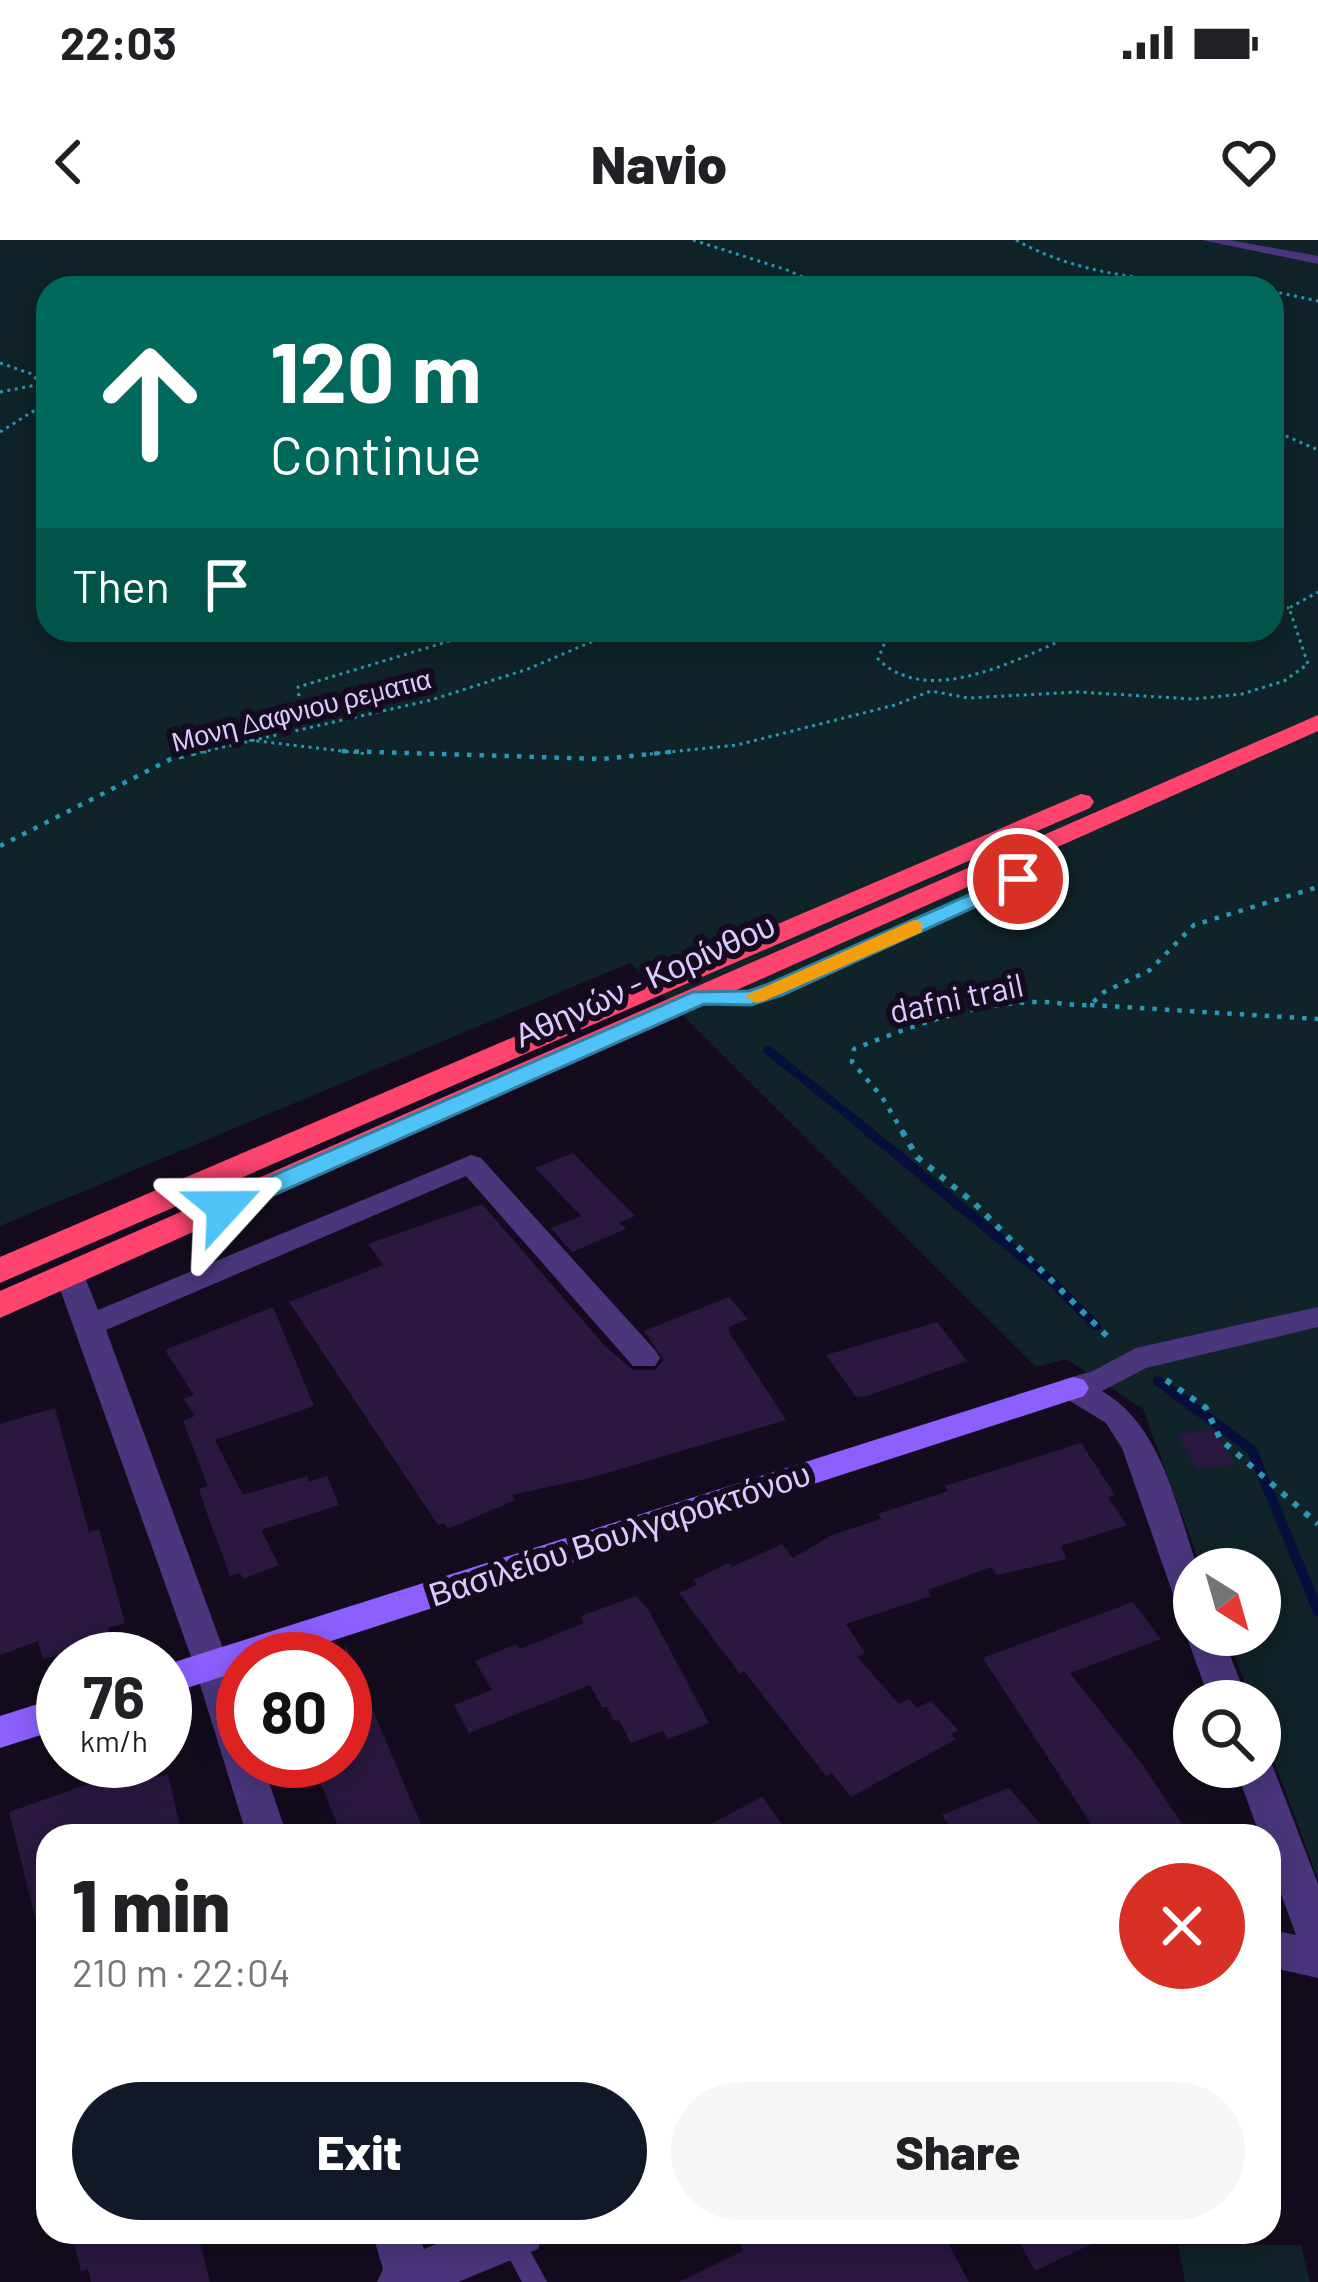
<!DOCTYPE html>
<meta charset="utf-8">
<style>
body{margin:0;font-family:Barlow,sans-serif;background:#f6f6f6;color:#202124;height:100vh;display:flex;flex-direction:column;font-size:45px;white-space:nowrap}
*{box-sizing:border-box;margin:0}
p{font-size:39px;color:#757577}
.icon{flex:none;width:66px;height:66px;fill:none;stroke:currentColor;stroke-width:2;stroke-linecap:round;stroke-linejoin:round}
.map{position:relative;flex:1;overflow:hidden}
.panel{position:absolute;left:36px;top:1584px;width:1245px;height:420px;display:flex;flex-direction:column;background:#fff;border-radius:36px;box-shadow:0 6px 30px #0003}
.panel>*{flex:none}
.guide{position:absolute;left:36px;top:36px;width:1248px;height:366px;border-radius:36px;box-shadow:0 6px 30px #0003;background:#00695c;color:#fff;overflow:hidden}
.needle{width:78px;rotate:143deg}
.buttons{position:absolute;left:1173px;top:1308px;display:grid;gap:24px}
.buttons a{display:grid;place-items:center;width:108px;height:108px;border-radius:50%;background:#fff;box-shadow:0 6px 30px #0003;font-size:60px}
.speed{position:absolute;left:36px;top:1392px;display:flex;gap:24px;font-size:60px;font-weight:700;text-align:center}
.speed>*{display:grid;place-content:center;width:156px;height:156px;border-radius:50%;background:#fff;box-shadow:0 6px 30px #0003;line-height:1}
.speed small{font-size:30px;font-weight:400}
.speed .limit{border:18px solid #d22;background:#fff;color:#111}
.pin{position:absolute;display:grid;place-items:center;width:102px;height:102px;color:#fff;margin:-51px;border:6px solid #fff;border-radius:50%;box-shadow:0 3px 12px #0007}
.me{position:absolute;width:132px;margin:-66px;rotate:66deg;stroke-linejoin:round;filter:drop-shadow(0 0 9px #0008)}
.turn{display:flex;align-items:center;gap:42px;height:252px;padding:0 36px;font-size:54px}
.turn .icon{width:156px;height:156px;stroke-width:2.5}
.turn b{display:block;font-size:84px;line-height:102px}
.then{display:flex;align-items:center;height:114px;padding:0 36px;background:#0003;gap:24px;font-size:45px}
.round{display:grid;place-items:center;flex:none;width:126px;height:126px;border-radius:63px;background:#f6f6f6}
.summary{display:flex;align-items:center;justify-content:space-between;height:204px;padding:0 36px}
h1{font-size:72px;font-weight:800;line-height:90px}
.primary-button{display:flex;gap:24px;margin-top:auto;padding:24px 36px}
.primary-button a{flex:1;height:138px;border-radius:72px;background:#111827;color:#fff;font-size:48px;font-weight:800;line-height:138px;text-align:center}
.primary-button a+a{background:#f6f6f6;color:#202124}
.status{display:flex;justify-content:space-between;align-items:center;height:84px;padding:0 60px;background:#fff;direction:ltr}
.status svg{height:33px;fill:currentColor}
header{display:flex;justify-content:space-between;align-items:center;height:156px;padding:0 36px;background:#fff;font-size:54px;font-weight:800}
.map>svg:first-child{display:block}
.green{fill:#0f2328;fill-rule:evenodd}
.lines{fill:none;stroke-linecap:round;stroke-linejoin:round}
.stream-far1{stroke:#080e3b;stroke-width:9}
.stream{stroke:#080e3b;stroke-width:10}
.building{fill:#2a1840}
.path-far2{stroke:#2b97b1;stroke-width:3;stroke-dasharray:3 4.5;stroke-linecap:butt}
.path-far1{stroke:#2b97b1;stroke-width:4.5;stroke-dasharray:4.5 8;stroke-linecap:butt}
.path{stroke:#2b97b1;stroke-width:6;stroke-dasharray:6 9;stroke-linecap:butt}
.lane{fill:#4b367e;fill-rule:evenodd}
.street{fill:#4b367e;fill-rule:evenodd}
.secondary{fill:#8c60ff;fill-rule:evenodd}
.highway{fill:#ff446e;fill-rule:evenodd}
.route{fill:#4fc3f7;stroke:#337fa1;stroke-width:3}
.slow{fill:#f59e0b}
.labels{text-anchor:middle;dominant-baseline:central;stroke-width:12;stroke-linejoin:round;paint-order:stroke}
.far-street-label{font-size:27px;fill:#ddc9ff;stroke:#140c1e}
.street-label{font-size:33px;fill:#ddc9ff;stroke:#140c1e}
</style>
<div class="status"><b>22:03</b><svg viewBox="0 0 49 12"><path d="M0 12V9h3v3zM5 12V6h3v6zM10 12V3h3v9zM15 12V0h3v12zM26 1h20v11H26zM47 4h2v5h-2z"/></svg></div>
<header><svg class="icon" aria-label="back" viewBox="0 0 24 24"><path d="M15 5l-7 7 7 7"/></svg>Navio<svg class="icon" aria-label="heart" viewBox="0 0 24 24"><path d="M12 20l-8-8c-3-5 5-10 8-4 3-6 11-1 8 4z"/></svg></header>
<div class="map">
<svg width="1318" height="2042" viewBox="0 0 1318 2042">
<rect width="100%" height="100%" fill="#140c1e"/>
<g class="green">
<path d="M0 0H1318V1639L1260 1484V1461H1252L1227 1395H1260V1329H1202L1143 1169 1066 1119 1036 1127 630 723 0 986ZM48 48H1272V390H48Z"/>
<polygon points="1178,2005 1301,2005 1310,2042 1185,2042"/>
</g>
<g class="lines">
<polyline class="stream-far1" points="768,810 872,894"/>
<g class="stream">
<polyline points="868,891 1053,1042 1096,1086"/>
<polyline points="1158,1141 1252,1210 1318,1371"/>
</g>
</g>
<g class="building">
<polygon points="573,913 635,976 619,983 626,989 572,1012 551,988 581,976 535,928"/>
<polygon points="482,964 605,1106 633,1130 655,1130 664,1120 644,1091 729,1057 748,1079 729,1087 729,1092 786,1180 590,1238 512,1255 515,1260 448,1289 444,1283 438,1285 289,1062 383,1025 368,1004"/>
<polygon points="273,1067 314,1166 215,1200 243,1255 307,1236 309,1242 327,1236 339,1265 261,1290 279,1325 243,1339 240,1333 230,1336 208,1276 199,1249 208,1246 183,1181 195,1176 184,1159 194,1155 165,1110"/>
<polygon points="937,1082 967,1121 864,1157 855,1156 826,1115"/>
<polygon points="55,1168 89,1292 99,1289 125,1383 108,1388 110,1399 43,1419 38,1401 0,1415 0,1184"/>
<polygon points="1214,1189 1235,1224 1197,1230 1177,1195"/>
<polygon points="1081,1203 1115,1255 1108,1257 1127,1285 1061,1306 1067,1319 997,1335 991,1327 928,1350 931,1356 846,1384 865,1413 857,1417 899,1464 909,1459 917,1468 931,1461 958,1490 951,1494 956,1499 851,1557 832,1533 826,1536 744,1431 740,1434 679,1353 697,1345 693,1340 729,1323 732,1327 782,1304 793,1318 832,1295 881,1279 878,1274 948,1251 945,1246"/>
<polygon points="636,1356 648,1369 709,1483 668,1499 663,1491 631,1503 619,1480 614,1481 607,1467 602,1467 590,1445 469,1493 454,1465 492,1450 475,1421 516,1404 520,1409 584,1383 581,1376"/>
<polygon points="1133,1362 1161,1399 1070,1433 1142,1524 1190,1596 1099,1596 983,1418"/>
<polygon points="345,1404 426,1596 342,1596 312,1521 345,1521"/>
<polygon points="154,1521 158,1537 168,1534 182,1596 48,1596 48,1683 37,1685 9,1572"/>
<polygon points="1009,1548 1051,1596 956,1596 942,1575"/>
<polygon points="762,1557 791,1596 688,1596"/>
<polygon points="72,1992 197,1992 210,2042 91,2042 88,2029 81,2032"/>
<polygon points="735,1992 942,1992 969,2042 679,2042 743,2011"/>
<polygon points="1014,1992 1117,1992 1035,2031"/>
</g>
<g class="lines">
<g class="path-far2">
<polyline points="693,0 790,31 804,38 806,48"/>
<path d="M1016 0C1089 41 1170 40 1251 48"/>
<polyline points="1122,37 1152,48"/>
<polyline points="1272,51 1318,61"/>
<polyline points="0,123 32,134 48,152"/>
<polyline points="0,152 42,144"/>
<polyline points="1272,190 1318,210"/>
<polyline points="0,192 48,162"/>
<polyline points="1272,366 1289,368"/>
<path d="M890 390 878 419C931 472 1028 413 1085 390"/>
<polyline points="302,486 298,447 486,390"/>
<polyline points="249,500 367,514"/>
<polyline points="193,514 431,460 528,429 619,390"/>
<polyline points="650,514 737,505 895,465 931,451 968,458 1078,452 1193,459 1242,454 1284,441 1308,424 1289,368 1318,352"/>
</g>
<g class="path-far1">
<polyline points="342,511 603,519 679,511"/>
<polyline points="0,606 171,519 206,511"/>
<polyline points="1090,765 1318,779"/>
<path d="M904 894 882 857 852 822 854 809C911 786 972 764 1034 762 1053 761 1071 766 1090 765L1104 752 1150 730 1194 685 1318 647"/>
</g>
<g class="path">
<polyline points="902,891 917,917 974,963 1112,1101"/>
<polyline points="1166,1140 1206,1168 1220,1199 1318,1284"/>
</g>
<g class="lane">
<polygon points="1023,612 1029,615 1024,639 1012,647 778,753 751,762 704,761 698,757 704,753 750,754 770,747 1004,643 1013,637 1017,615"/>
<polygon points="502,1992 520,1992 547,2042 522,2042 499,1999"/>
</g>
<g class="street">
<polygon points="1202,0 1229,0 1318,16 1318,24"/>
<polygon points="471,915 481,918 655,1110 660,1118 655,1126 633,1126 466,936 106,1090 243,1463 243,1521 262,1521 287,1596 247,1596 194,1425 55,1035 70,1025 81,1028 98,1070"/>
<path d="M1318 1067V1087L1146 1128 1102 1151C1162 1186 1176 1266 1198 1329H1194V1381L1181 1377 1122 1208 1106 1183 1062 1156 1057 1148 1062 1140 1093 1131 1136 1108Z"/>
<polygon points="1194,1384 1194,1395 1222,1395 1248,1461 1210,1461 1186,1395"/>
<polygon points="1260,1513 1268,1515 1273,1527 1318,1644 1318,1738 1269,1727 1269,1689 1296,1695 1269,1621 1269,1596 1260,1596 1235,1527 1260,1527"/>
<polygon points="372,1992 418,1992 424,2009 464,1992 544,1992 538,2009 458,2042 377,2042 383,2029"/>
</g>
<g class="secondary">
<polygon points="1073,1137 1084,1140 1089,1148 1084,1156 276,1419 243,1419 243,1430 165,1455 165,1425"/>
<polygon points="63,1456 63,1488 0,1508 0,1476"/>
</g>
<g class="highway">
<polygon points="1318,475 1318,491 0,1078 0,1051"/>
<polygon points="1081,554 1090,556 1094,562 1090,568 0,1043 0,1017"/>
</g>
</g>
<polygon class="route" points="1018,633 1025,634 1025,644 782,755 751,765 704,764 233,973 224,975 211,967 215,961 693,752 749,751 766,745"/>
<polygon class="slow" points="914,680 922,682 922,692 764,761 756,763 745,756"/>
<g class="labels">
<g class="far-street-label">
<text transform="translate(301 469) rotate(-14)">Μονη Δαφνιου ρεματια</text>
</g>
<g class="street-label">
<text transform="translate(644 739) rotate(-24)">Αθηνών - Κορίνθου</text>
<text transform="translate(956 757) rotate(-12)">dafni trail</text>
<text transform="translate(619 1293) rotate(-18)">Βασιλείου Βουλγαροκτόνου</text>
</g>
</g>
</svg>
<div class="buttons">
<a><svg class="needle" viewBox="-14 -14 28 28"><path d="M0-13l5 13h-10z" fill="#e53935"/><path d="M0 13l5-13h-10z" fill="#757577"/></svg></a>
<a><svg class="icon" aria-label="search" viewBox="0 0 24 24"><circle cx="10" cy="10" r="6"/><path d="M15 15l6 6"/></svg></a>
</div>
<div class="speed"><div>76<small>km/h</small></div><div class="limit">80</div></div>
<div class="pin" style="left:1018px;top:639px;background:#d93025"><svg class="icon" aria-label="arrive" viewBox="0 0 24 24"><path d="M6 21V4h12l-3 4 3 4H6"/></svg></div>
<svg class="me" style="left:224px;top:967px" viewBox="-20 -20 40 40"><path d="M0-17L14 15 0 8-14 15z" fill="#4fc3f7" stroke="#fff" stroke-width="4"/></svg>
<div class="guide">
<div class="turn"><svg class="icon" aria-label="ahead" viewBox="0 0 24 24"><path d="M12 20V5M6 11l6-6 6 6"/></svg><div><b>120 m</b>Continue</div></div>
<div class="then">Then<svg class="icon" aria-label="arrive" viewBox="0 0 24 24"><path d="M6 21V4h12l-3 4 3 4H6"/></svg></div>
</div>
<section class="panel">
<div class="summary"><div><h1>1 min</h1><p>210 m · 22:04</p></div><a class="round" style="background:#d93025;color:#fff"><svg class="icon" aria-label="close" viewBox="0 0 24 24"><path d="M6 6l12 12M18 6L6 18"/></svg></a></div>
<div class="primary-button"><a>Exit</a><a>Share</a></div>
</section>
</div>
